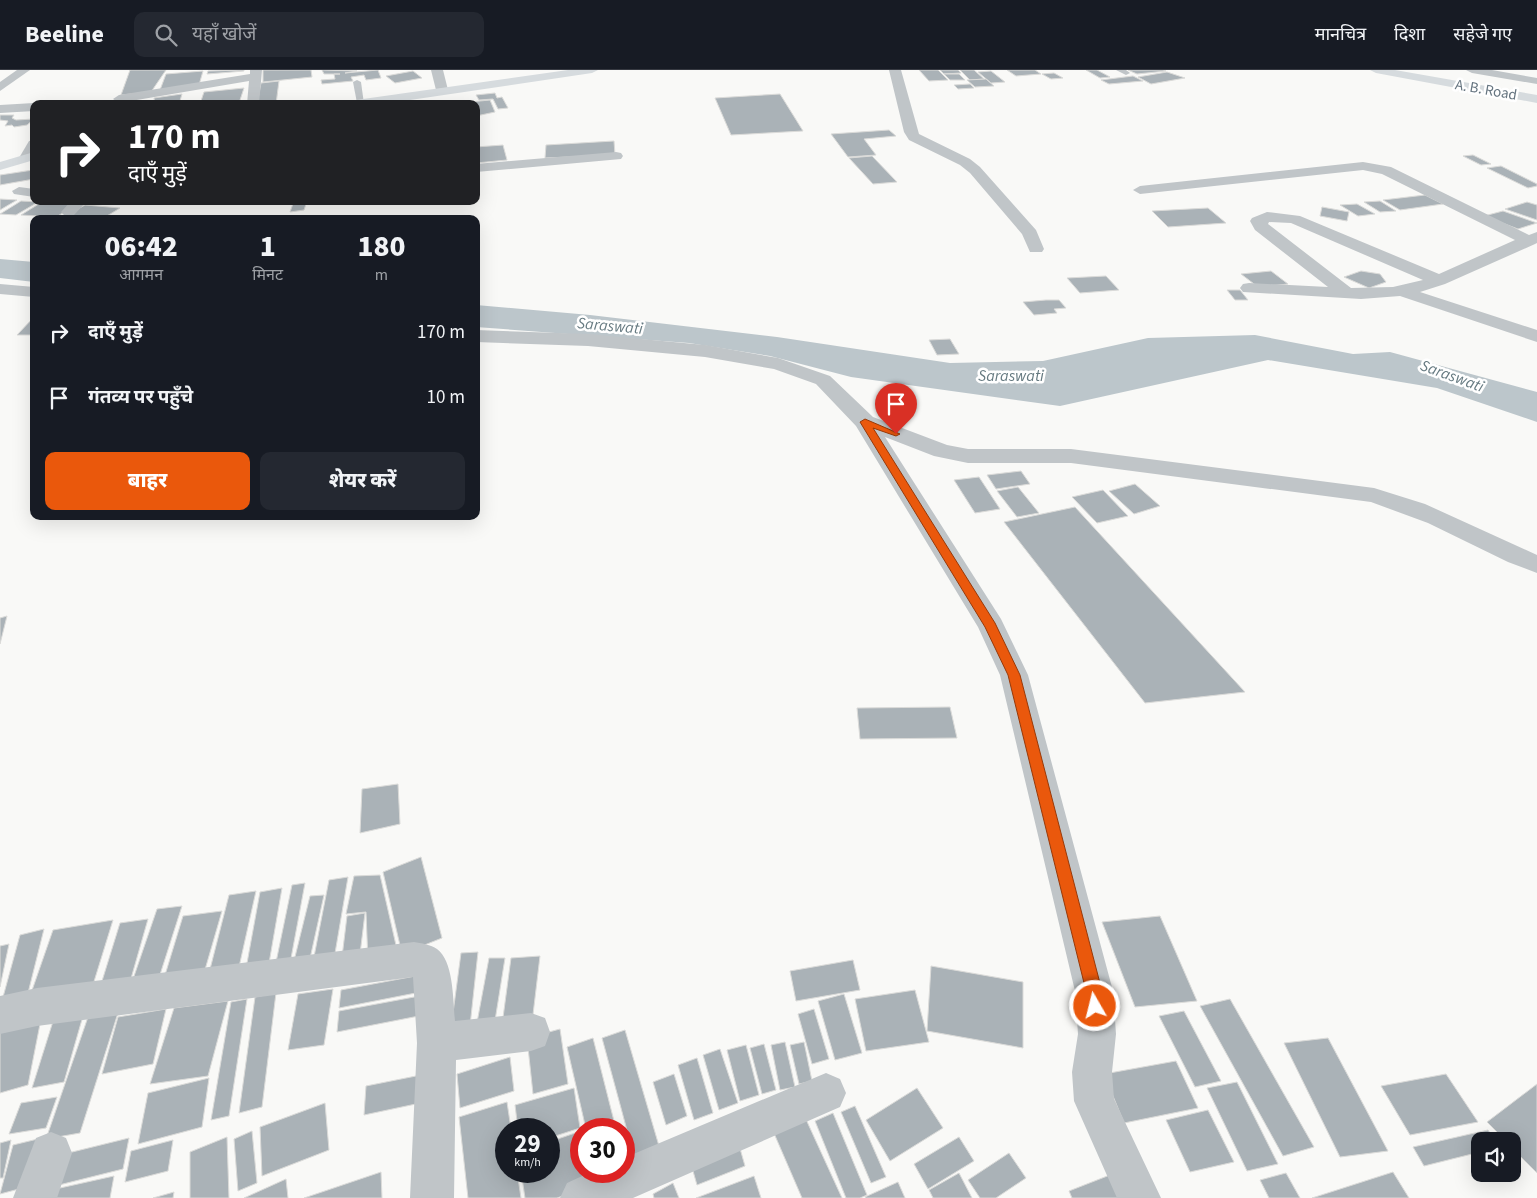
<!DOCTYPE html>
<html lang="hi">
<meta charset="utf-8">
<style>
body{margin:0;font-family:"Source Sans 3","Noto Sans Devanagari",sans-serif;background:#242831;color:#f1f3f6;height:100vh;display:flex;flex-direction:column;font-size:19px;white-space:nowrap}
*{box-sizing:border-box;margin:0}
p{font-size:16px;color:#9ea1a6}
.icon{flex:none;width:28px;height:28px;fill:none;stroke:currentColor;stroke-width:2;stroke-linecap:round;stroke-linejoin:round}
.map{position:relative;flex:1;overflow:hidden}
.sheet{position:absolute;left:30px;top:145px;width:450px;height:305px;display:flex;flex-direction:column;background:#171b24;border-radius:10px;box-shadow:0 5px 20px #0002}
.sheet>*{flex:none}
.guide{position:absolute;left:30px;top:30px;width:450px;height:105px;border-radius:10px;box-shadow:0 5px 20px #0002;background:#202124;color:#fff;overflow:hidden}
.fabs{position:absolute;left:1471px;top:1062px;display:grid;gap:10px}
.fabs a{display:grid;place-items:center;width:50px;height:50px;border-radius:10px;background:#171b24;box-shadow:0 5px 20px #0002;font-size:25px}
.speed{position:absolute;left:495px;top:1048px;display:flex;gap:10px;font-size:25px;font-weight:700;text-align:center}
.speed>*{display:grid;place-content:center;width:65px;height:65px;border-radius:50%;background:#171b24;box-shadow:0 5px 20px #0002;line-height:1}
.speed small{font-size:12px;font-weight:400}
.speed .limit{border:8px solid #d22;background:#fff;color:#111}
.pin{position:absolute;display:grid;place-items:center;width:42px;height:42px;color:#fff;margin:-51px -21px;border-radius:50% 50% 50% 0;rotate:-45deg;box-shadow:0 0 5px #0007}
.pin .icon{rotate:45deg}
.me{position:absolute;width:55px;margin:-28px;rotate:352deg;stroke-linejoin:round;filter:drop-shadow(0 0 4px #0008)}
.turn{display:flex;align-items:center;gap:18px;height:105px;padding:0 15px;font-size:22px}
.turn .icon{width:65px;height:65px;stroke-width:2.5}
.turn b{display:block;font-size:35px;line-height:42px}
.eta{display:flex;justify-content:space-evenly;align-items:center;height:85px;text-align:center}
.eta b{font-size:30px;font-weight:800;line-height:35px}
.cta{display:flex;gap:10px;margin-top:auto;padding:10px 15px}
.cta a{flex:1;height:58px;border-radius:10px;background:#ea580c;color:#fff;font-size:20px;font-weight:800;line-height:58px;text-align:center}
.cta a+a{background:#242831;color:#f1f3f6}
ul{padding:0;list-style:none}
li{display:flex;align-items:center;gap:15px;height:65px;padding:0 15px}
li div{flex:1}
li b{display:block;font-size:19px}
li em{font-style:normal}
header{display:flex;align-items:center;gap:30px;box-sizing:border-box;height:70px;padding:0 25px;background:#171b24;border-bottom:1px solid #363941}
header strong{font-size:24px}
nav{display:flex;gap:28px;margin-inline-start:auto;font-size:18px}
.search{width:350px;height:45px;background:#242831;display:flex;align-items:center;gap:12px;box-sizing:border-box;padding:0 18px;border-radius:10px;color:#9ea1a6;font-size:19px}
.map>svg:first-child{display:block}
.water{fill:#bcc6cb}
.building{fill:#aab2b7;stroke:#dbdbd9}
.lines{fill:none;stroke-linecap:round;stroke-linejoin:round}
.lane{fill:#c0c5c8;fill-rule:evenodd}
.street{fill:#c0c5c8;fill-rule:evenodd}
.secondary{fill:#d6dbde;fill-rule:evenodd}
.route{fill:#ea580c;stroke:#983908}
.labels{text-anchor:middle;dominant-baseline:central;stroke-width:5;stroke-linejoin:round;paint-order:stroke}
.far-street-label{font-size:15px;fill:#667580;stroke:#fff}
.far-water-label{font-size:16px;font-style:italic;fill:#667a81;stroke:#fff}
</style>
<header>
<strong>Beeline</strong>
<div class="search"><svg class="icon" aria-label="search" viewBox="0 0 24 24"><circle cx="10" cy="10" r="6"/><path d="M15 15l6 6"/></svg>यहाँ खोजें</div>
<nav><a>मानचित्र</a><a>दिशा</a><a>सहेजे गए</a></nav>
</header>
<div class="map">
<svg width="1537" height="1128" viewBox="0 0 1537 1128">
<rect width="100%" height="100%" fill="#f9f9f7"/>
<g class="water">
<polygon points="0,189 34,192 34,212 0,208"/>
<polygon points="476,235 590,245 777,267 950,293 1043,291 1148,268 1255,265 1353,284 1390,282 1537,322 1537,352 1437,318 1268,290 1060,336 851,307 770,286 689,273 476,257"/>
</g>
<g class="building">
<polygon points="130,0 166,0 151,22 121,25"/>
<polygon points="244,0 244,1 207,4 208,1"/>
<polygon points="263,0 311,0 312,7 263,12"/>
<polygon points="322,0 357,1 345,3 378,0 381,8 366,10 364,5 351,7 353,11 322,14 321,10 335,9 334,4 340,4 324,4"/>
<polygon points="919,0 938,0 948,10 929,11"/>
<polygon points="940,0 958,0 961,3 944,4"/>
<polygon points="960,0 974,0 984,9 970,10"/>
<polygon points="1007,0 1035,0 1041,4 1016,6"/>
<polygon points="1086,0 1097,0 1110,7 1100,8"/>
<polygon points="1128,0 1163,0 1166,1 1137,4"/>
<polygon points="203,1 199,15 160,20 166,4"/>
<polygon points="413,1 422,8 395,13 386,6"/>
<polygon points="991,1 1005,12 991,13 978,2"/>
<polygon points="1167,2 1185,8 1151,14 1138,7"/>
<polygon points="1054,3 1063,8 1051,9 1042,4"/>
<polygon points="944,4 959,4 965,10 950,10"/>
<polygon points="1133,6 1143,11 1109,14 1101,10"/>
<polygon points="986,9 994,16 975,17 967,10"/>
<polygon points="279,11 276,34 257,34 261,13"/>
<polygon points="970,14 974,18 958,19 954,15"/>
<polygon points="244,18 239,33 200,34 204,22"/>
<polygon points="495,23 497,28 502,27 508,38 498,39 493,29 479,30 476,25"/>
<polygon points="182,24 179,34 155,34 154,28"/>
<polygon points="780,24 803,61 731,65 715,28"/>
<polygon points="490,30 495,42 476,46 476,34 470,32"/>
<polygon points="0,45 14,45 12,48 16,50 34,49 27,55 14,57 12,55 5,56 8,51 0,50"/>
<polygon points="889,60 896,66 864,69 876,85 848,87 831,64"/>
<polygon points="614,71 615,85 545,88 546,75"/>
<polygon points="503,75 507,90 476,93 476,77"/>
<polygon points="1473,85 1491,94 1481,95 1463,86"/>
<polygon points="872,86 897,112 873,114 849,88"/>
<polygon points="1501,96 1537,114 1537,116 1528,118 1487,98"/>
<polygon points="33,100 34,109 0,115 0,105"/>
<polygon points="1425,125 1443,134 1400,140 1383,130"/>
<polygon points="0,129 17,130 0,140"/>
<polygon points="21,131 38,132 16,145 0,144"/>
<polygon points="294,131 307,131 304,140 290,142"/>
<polygon points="1380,131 1396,141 1380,142 1364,132"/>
<polygon points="42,132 77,134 56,147 21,145"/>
<polygon points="1527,132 1537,135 1537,150 1505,139"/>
<polygon points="1357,134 1375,144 1358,146 1340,135"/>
<polygon points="85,135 120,138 102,149 64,147"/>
<polygon points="1322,137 1349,142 1347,151 1320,146"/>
<polygon points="1208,138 1226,153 1168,157 1152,141"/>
<polygon points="1503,141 1537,153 1518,159 1484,146"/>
<polygon points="1271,201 1288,214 1258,217 1241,204"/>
<polygon points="1361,201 1380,204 1386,212 1369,218 1344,207"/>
<polygon points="1106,206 1119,220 1080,223 1067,208"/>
<polygon points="1227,220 1240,220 1248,230 1235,230"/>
<polygon points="1046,230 1059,230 1066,238 1054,239 1057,243 1034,245 1023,232"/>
<polygon points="34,247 34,265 17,265"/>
<polygon points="950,269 959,284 937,285 929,270"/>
<polygon points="1021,401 1030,414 996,419 987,405"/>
<polygon points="979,407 1000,439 975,443 954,410"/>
<polygon points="1135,414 1160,436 1134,444 1109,421"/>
<polygon points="1018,417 1039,443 1017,447 997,421"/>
<polygon points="1103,420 1128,446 1097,453 1072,427"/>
<polygon points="1075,437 1245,622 1145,633 1004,452"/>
<polygon points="7,546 0,574 0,548"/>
<polygon points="950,637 957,668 860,669 857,638"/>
<polygon points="398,714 400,754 360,763 362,719"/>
<polygon points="421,787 442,868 402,884 383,802"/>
<polygon points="380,805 398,884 368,892 366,842 346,844 354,806"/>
<polygon points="348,807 333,895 312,897 329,810"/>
<polygon points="305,813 289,899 274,902 292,815"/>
<polygon points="282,818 268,899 245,904 260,822"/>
<polygon points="256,821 237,906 207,911 229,825"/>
<polygon points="324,825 309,893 293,895 310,826"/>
<polygon points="182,836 157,914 130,918 157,839"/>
<polygon points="222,841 202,910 162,915 183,846"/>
<polygon points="365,843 360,884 342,887 347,846"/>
<polygon points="1160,846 1197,931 1135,937 1102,852"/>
<polygon points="148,849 128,919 98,924 120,853"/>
<polygon points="113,850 92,918 29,929 53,860"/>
<polygon points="44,859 26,931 0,938 20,865"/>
<polygon points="9,874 0,917 0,876"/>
<polygon points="478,882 470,956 451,958 461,883"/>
<polygon points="540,886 532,953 502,955 511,888"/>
<polygon points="489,888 505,888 494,957 476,958"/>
<polygon points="853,890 860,920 796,931 790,901"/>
<polygon points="931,896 1023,912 1023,978 927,961"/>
<polygon points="426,904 426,921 339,938 341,920"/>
<polygon points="333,919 324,975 288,980 298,924"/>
<polygon points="915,920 929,972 866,981 855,929"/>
<polygon points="276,923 262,1037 239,1043 255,927"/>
<polygon points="844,924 862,983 835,990 818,931"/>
<polygon points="425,925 424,945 337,962 339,941"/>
<polygon points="247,929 229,1046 211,1050 231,932"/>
<polygon points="1230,929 1314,1077 1283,1086 1200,936"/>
<polygon points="228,931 208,1006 150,1014 174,938"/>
<polygon points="85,939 64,1012 32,1018 55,945"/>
<polygon points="166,939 153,994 102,1004 118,947"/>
<polygon points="814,939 829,989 812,994 798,944"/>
<polygon points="1184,941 1221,1011 1195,1017 1159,946"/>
<polygon points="118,943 80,1063 46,1069 88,947"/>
<polygon points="42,944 28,1015 0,1023 0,956"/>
<polygon points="560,959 568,1014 533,1024 527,968"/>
<polygon points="625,960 659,1076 634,1086 602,968"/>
<polygon points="593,968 616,1059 586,1059 567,977"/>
<polygon points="1328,968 1388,1081 1340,1087 1284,973"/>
<polygon points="785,972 795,1017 780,1020 771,975"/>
<polygon points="804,972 812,1011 799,1014 790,975"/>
<polygon points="764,974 776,1020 762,1024 750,978"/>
<polygon points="746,975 759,1025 740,1031 727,980"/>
<polygon points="720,979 738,1033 719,1040 703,985"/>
<polygon points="510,987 514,1021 460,1038 457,1004"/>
<polygon points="697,988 713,1043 694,1050 678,995"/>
<polygon points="1176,991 1198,1038 1124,1053 1104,1004"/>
<polygon points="431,1003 430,1031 364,1045 366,1016"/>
<polygon points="674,1004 687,1046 666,1055 653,1012"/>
<polygon points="1446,1004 1478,1052 1410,1065 1381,1016"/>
<polygon points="209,1008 202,1057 138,1074 148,1023"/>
<polygon points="1237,1012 1278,1094 1247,1101 1207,1018"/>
<polygon points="1537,1014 1537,1103 1512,1078 1512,1071 1506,1071 1487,1052"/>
<polygon points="574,1018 580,1058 549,1068 549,1059 518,1059 515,1035"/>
<polygon points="917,1018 943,1058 890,1091 866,1050"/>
<polygon points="57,1027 46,1058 9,1064 21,1033"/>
<polygon points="507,1032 511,1059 506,1059 506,1101 517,1101 521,1128 468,1128 459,1047"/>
<polygon points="325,1033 329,1080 262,1106 260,1057"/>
<polygon points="855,1036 886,1107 871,1113 841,1042"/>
<polygon points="1208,1040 1234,1092 1190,1102 1166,1050"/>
<polygon points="833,1043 867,1125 860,1128 846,1128 815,1051"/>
<polygon points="804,1045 842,1128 802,1128 773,1061"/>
<polygon points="1488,1060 1496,1071 1480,1071 1480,1082 1424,1096 1413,1077"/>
<polygon points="252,1061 257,1113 238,1121 234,1069"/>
<polygon points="581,1061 581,1101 588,1101 591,1116 557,1128 525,1128 521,1101 549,1101 549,1072"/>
<polygon points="46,1067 34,1115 0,1124 13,1075"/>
<polygon points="227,1067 229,1128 190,1128 190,1082"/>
<polygon points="959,1067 974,1091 928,1119 914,1094"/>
<polygon points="129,1068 123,1099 47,1118 56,1086"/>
<polygon points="737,1068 745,1096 697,1115 689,1087"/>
<polygon points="11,1070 3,1108 0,1108 0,1073"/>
<polygon points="173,1070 168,1101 125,1112 131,1081"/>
<polygon points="1009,1083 1026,1108 996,1128 980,1128 968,1110"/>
<polygon points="381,1102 382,1128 304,1128"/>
<polygon points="1393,1102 1409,1128 1312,1128"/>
<polygon points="959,1103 972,1128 933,1128 929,1120"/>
<polygon points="1115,1103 1128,1128 1072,1128 1069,1121"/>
<polygon points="1286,1103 1300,1128 1269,1128 1260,1110"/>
<polygon points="114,1106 110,1128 49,1128 51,1120"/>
<polygon points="754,1106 761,1128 696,1128"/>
<polygon points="286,1109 288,1128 244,1128"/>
<polygon points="898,1112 905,1128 866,1128 865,1127"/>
<polygon points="673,1113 679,1128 654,1128 653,1124"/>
<polygon points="174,1122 173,1128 153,1128"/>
</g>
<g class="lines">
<g class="lane">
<polygon points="1116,0 1126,0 1130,3 1126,5"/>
<polygon points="357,10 361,12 364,34 357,33 353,12"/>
</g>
<g class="street">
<polygon points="17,0 30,0 0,21 0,12"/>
<polygon points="250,0 262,0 259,34 247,34 249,11 119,33 113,29 119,25 250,4"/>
<polygon points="431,0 443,0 448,20 446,23 442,24 436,20"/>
<polygon points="889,0 901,0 919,64 970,89 980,97 1036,160 1044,179 1042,182 1030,182 1022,164 970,103 960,95 909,70 904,62"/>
<polygon points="1466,0 1492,0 1537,8 1537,14 1472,3"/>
<polygon points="34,33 36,34 34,34 34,41 0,43 0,35"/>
<polygon points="34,70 33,88 26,92 21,91 19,88 29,71"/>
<polygon points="616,82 621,83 623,86 621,89 476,102 476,94"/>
<path d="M1363 92 1391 97 1529 165 1537 162V173L1535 174 1445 214 1420 222 1537 260V272L1400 226 1361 229 1243 222 1240 218 1243 214 1249 213 1328 217 1255 160 1250 151 1252 148 1267 142 1300 146 1439 204 1515 170 1382 104 1363 100 1140 124 1133 120 1140 116ZM1269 152 1291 153 1423 210 1393 217 1351 218 1268 154Z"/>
<polygon points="19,117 34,119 34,127 14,124 12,121"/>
<polygon points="71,131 87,131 74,145 64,145 61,142"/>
<polygon points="0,214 34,217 34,227 0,224"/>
<polygon points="476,260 588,264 705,275 778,288 830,306 873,347 947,375 968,379 1071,379 1374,418 1425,434 1537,485 1537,503 1508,492 1428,453 1371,432 1071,393 968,393 934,386 885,367 1001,549 1028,605 1113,921 1116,964 1112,1002 1114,1029 1161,1128 1117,1128 1074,1031 1072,1002 1078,964 1075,921 1000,605 978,557 856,356 816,314 774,299 705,287 588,276 476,272"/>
<path d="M414 872C421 873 431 875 437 879 454 891 453 932 455 951L531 943 545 948 550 962 545 976 531 981 456 990 454 1128H410L417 973 413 907 37 956 0 964V926L37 918Z"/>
<polygon points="826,1003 840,1009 846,1023 840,1037 633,1128 560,1128 567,1113 593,1101 624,1101 624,1088"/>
<polygon points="51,1062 66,1068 72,1083 57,1128 13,1128 36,1068"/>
</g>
<g class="secondary">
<polygon points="568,0 598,0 592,3 383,34 350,34 356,30"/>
<polygon points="1370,0 1395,0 1537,25 1537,33 1376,3"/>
<polygon points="34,82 34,90 0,100 0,92"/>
</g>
</g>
<polygon class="route" points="865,349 900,364 896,366 873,358 995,553 1020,605 1102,921 1103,936 1101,941 1095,943 1089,941 1086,921 1008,605 985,557 860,352"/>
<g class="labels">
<g class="far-street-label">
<text transform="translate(1486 20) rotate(10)">A. B. Road</text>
</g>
<g class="far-water-label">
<text transform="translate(610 256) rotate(5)">Saraswati</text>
<text x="1011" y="306">Saraswati</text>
<text transform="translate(1452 306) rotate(20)">Saraswati</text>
</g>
</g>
</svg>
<div class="fabs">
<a><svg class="icon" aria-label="sound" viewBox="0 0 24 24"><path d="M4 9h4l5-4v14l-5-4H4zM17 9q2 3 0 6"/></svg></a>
</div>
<div class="speed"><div>29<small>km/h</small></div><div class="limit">30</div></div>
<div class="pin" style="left:896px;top:364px;background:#d93025"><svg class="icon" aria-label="arrive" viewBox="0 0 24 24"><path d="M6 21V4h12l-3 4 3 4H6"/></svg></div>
<svg class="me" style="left:1095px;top:936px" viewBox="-20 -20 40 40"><circle r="17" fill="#ea580c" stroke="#fff" stroke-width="3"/><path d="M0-11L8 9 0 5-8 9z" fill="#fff"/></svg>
<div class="guide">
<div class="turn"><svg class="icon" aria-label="right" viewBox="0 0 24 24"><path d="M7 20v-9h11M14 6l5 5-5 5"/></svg><div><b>170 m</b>दाएँ मुड़ें</div></div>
</div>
<section class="sheet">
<div class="eta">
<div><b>06:42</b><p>आगमन</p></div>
<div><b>1</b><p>मिनट</p></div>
<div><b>180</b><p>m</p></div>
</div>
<ul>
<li><svg class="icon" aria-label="right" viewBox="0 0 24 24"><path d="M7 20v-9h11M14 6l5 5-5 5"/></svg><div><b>दाएँ मुड़ें</b></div><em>170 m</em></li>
<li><svg class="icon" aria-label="arrive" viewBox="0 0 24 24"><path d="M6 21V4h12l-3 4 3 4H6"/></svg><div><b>गंतव्य पर पहुँचे</b></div><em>10 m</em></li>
</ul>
<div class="cta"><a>बाहर</a><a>शेयर करें</a></div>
</section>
</div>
